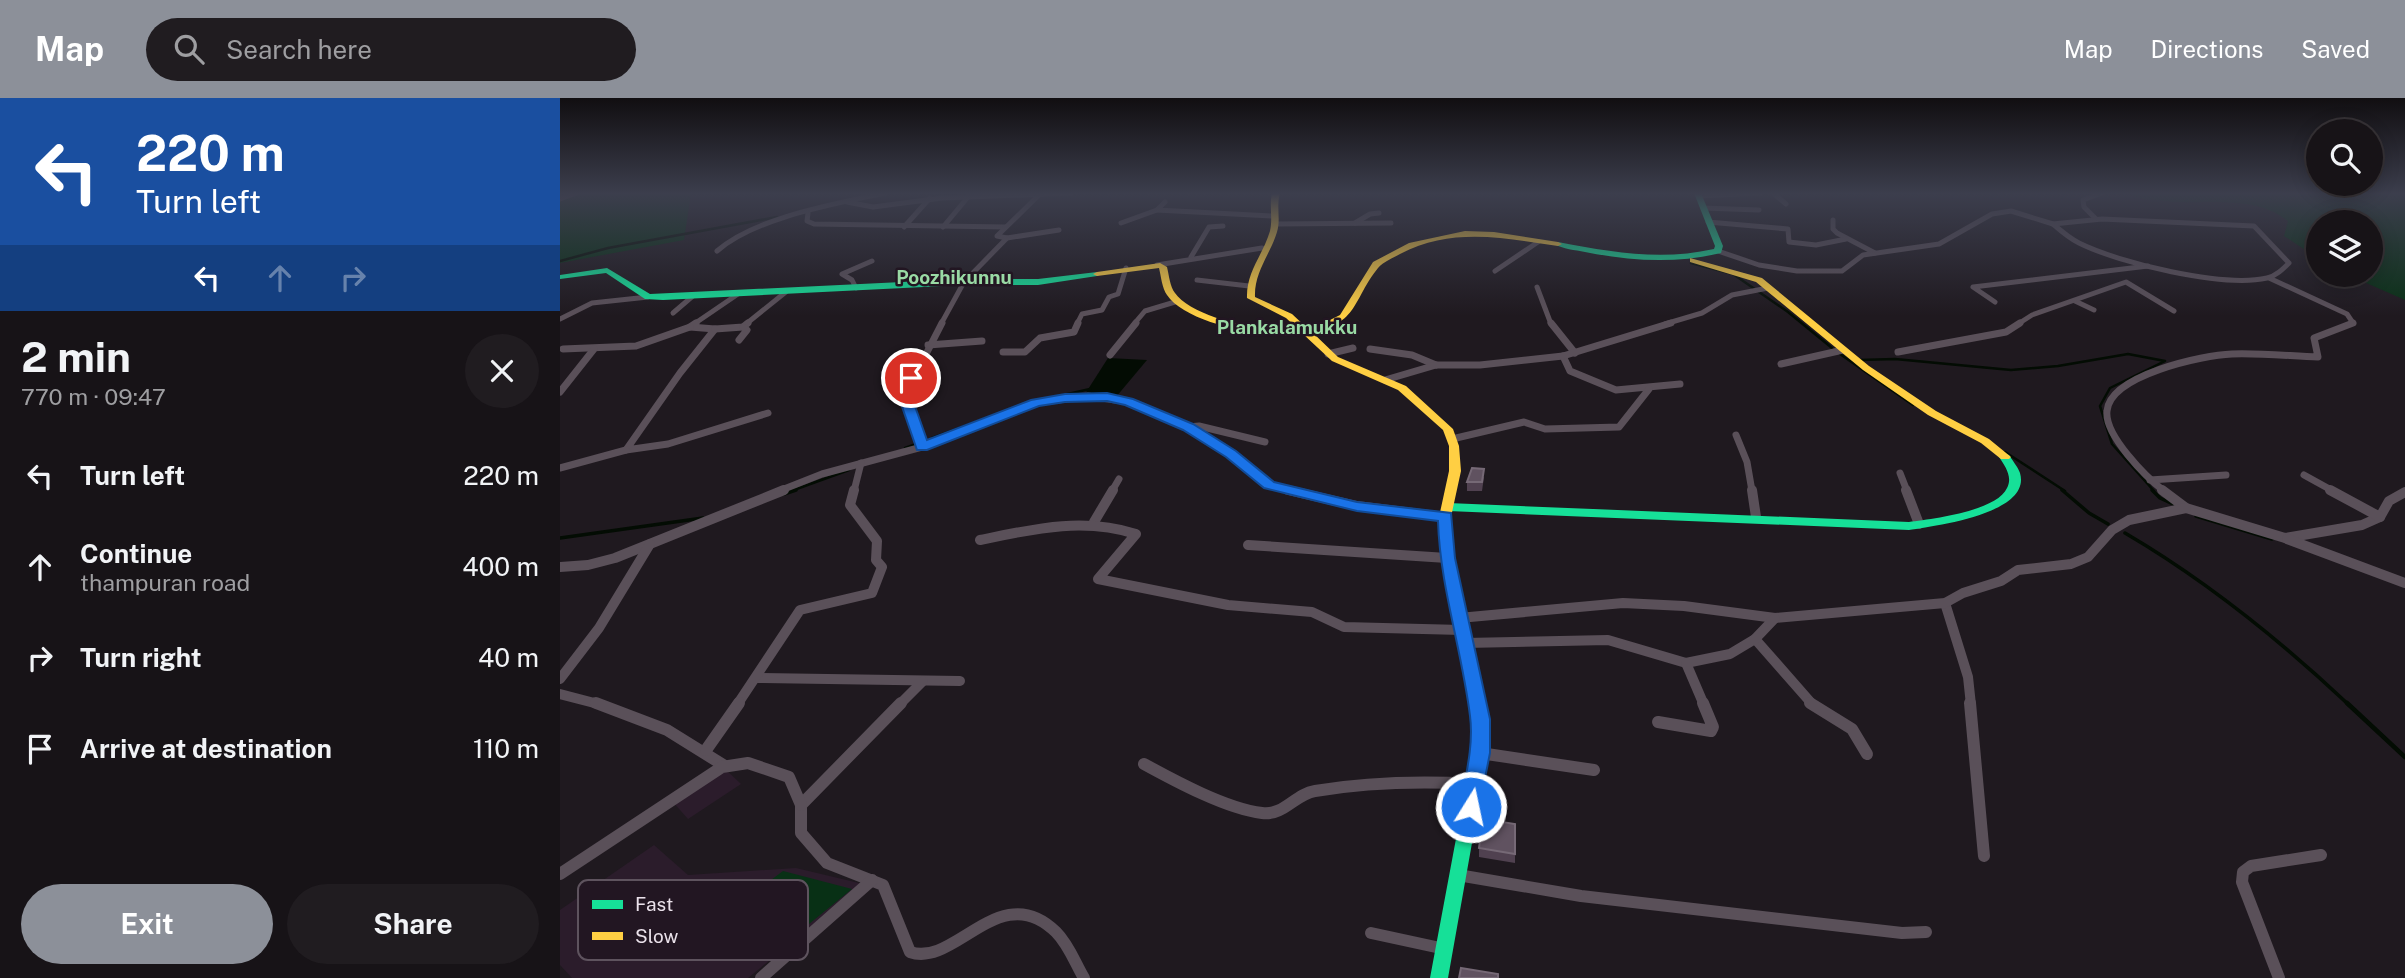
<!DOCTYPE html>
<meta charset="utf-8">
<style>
body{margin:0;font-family:"Public Sans",sans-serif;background:#201c20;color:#f1f3f6;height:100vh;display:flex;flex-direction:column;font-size:26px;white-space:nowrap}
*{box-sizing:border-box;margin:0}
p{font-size:23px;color:#9e9ea1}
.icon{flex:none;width:38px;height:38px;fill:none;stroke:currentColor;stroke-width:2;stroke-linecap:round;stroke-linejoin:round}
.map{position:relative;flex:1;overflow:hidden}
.side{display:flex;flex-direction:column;background:#171317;width:560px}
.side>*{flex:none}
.hud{background:#1a4fa0;color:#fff;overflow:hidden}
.tools{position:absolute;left:1746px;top:21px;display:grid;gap:14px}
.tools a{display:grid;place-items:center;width:77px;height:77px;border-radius:50%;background:#171317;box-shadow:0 4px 18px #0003,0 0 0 2px #363236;font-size:35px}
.pin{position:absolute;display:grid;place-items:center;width:60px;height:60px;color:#fff;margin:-30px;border:4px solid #fff;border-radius:50%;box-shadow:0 2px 7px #0007}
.me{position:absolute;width:77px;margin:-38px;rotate:10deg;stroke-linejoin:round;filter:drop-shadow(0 0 5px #0008)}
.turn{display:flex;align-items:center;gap:24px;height:147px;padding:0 21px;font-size:32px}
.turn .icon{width:91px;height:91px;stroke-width:2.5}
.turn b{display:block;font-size:49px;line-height:60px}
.lanes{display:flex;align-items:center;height:66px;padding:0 21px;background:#0003;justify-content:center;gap:35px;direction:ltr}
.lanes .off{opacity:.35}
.round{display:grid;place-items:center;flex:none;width:74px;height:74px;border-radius:37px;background:#201c20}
.overview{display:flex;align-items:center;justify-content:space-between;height:119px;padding:0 21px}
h1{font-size:42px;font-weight:700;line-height:52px}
.cta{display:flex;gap:14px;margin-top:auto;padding:14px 21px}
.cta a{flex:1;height:80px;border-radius:42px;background:#8c9099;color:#fff;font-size:28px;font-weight:700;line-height:80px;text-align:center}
.cta a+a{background:#201c20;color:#f1f3f6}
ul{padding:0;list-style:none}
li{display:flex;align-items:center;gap:21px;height:91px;padding:0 21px}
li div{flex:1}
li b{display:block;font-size:26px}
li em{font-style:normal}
header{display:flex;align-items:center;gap:42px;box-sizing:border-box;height:98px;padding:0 35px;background:#8c9099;color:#fff}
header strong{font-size:33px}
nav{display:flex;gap:38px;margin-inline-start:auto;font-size:24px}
.search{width:490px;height:63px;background:#201c20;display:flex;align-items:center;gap:18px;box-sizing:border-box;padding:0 24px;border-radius:38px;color:#9e9ea1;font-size:26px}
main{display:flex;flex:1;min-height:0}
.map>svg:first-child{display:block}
.built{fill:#2b1c2b}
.green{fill:#083015}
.water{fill:#030c03}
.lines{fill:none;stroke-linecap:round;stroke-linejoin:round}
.stream-far2{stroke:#030c03;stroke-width:2.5}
.stream-far1{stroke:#030c03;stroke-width:3.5}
.stream{stroke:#030c03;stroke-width:4.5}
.street-far3{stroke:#5a5059;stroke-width:5}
.street-far2{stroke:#5a5059;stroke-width:7}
.street-far1{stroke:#5a5059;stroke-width:10}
.street{stroke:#5a5059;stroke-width:12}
.fast{fill:#16e098;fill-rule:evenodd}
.slow{fill:#ffcf43;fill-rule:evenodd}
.wall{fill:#504150}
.building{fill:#605260;stroke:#766976;stroke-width:2}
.route{fill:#1a73e8;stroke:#114b97;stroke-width:2}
.labels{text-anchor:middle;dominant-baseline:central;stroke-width:5;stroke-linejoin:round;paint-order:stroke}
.far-neighbourhood-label{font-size:19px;font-weight:bold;fill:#99daa4;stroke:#221622}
.key{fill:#221622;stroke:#5e535e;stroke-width:2}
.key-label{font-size:19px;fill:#eae1ea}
</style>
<header>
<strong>Map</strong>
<div class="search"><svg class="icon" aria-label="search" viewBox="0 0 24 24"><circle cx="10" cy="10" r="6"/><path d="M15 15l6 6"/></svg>Search here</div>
<nav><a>Map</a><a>Directions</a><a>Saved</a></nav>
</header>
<main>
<section class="side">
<div class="hud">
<div class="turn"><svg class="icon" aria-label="left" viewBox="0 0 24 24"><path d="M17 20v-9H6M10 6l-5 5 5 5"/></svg><div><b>220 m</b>Turn left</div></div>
<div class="lanes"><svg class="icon" aria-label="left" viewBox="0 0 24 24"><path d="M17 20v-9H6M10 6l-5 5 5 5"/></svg><svg class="icon off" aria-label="ahead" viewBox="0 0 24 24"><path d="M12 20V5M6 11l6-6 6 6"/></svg><svg class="icon off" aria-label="right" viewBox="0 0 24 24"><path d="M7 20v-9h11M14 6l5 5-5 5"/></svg></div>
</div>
<div class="overview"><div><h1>2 min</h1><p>770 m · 09:47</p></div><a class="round"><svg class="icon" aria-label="close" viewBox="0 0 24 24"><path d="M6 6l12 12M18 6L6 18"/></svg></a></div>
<ul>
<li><svg class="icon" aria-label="left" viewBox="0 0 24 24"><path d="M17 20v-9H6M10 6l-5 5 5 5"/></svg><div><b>Turn left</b></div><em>220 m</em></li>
<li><svg class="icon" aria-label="ahead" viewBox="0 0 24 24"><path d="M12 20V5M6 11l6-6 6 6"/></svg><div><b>Continue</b><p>thampuran road</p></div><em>400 m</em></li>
<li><svg class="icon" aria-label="right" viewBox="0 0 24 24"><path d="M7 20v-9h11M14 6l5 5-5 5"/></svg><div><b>Turn right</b></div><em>40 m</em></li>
<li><svg class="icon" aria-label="arrive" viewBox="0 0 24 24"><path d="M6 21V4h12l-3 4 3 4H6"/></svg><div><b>Arrive at destination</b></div><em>110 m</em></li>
</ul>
<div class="cta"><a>Exit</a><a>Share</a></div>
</section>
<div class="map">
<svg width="1845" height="880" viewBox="0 0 1845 880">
<rect width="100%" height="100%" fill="#1f191f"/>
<g class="built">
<polygon points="164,670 181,686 128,721 113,704"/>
<polygon points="94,747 128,777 236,770 303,786 188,880 12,880 0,867 0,812"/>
</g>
<g class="green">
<polygon points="22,95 131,95 124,142 0,165 0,103"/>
<path d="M1570 95H1845V202L1788 177H1811V124H1759V161L1724 138 1728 123C1692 94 1638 109 1595 102 1587 101 1576 101 1570 95Z"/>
<polygon points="223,773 292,791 249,826 233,813 203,838 172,811"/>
</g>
<polygon class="water" points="548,260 587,262 556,299 525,296"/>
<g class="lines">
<g class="stream-far2">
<polyline points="0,163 48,150 217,119"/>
<polyline points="1131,165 1173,176 1228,214 1272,250"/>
<polyline points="1280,256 1353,307"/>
<polyline points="1300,262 1335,261 1451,272 1498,268 1568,256 1605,263 1550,290 1540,308 1552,346 1594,393"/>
<polyline points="490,300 530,291"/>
<polyline points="372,340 449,312"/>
<polyline points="345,350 356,346"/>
<polyline points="1445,354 1505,393"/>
<polyline points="231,393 289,372"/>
</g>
<g class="stream-far1">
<polyline points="1502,392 1529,415 1548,426"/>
<polyline points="1592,392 1600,400 1613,406"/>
<polyline points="224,396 236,392"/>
<polyline points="1636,418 1712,441"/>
<path d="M1565 435C1647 483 1720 542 1789 607"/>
<polyline points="0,440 143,420"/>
</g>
<polyline class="stream" points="1787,605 1845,659"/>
<g class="street-far3">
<polyline points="1213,95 1226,106"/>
<polyline points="1139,98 1200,95"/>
<polyline points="0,101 16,95"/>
<polyline points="287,104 313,109 382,100 511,95"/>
<polyline points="605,104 597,112 713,118"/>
<polyline points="1143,110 1199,112"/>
<polyline points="248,115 247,123 254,126 446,129"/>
<polyline points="1536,121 1524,109 1523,102 1542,95"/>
<path d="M1542 121 1694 128 1729 165C1723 171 1716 178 1707 180 1663 190 1559 165 1519 145 1509 140 1501 133 1493 126Z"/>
<polyline points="1273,122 1273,131 1277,135 1315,155"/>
<polyline points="1148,124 1228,131 1229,144 1256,147 1286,141"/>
<polyline points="561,125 597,112"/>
<polyline points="795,125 810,116 819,115"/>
<polyline points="715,126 831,125"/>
<polyline points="344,129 370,100"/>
<polyline points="383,129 408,99"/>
<polyline points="447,140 499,132"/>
<path d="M157 153C196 119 275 106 325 95"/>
<polyline points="1158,153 1199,167 1237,173 1282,173 1303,157 1379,146 1432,116 1451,113 1493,126"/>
<polyline points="631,159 649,129 663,128"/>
<polyline points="597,167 702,150"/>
<polyline points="935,173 978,144"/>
<polyline points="1709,180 1787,216 1793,225 1790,226"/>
<polyline points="637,182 689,188"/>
<polyline points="977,189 991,226"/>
<polyline points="296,190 292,182 282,176 312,163"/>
<polyline points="1515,203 1534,212"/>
<polyline points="1435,204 1413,189 1588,168"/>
<polyline points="113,215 134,197"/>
<polyline points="0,221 32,205 88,199"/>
<polyline points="134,226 178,196"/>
<polyline points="186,226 227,193"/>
<polyline points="381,226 404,184 447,140 437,138 481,95"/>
<polyline points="517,226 522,216 542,212 549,199 558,196 566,170"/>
<polyline points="574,226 585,213 615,204"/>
<polyline points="1105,226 1142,215 1172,197 1208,190"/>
<polyline points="1458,226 1472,217 1566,184 1614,213"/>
</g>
<g class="street-far2">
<polyline points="136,225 130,229 155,231 120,275 66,352 108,346 208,315"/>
<polyline points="991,225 1015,255"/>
<polyline points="155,231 183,229 188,225"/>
<polyline points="179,242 187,232 183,229"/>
<polyline points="368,247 422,243"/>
<polyline points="3,251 76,248 130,229"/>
<polyline points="810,251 852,257 876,267"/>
<polyline points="443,254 465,254 480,240 514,234 518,225"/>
<polyline points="1338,254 1446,234 1460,225"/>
<polyline points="768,256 793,250"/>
<polyline points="550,257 576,225"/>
<polyline points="1003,258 1010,273 1056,292 1120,286"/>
<polyline points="1221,266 1283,252"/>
<polyline points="825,282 876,267 920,267 1003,258 1111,225"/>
<polyline points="0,294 34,251"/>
<polyline points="628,329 639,328 705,344"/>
<polyline points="1176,337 1187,364 1192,393"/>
<polyline points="892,341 964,324 985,331 1059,329 1089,291"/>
<polyline points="362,349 345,297 382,225"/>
<polyline points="0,370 66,352"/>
<polyline points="1340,375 1347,393"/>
<polyline points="1744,377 1773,393"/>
<polyline points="1590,382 1666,377"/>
<polyline points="219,393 262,376 362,349 476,305 528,298 569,304 628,329 671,356 709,387 735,393"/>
<polyline points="294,393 301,365"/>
<polyline points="552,393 559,381"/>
<path d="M1604 393C1586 379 1544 337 1547 313 1550 277 1643 257 1672 256 1701 255 1730 258 1758 259L1754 240 1793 225"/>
</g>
<g class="street-far1">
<polyline points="728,392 797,408 885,419"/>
<polyline points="1192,392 1196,419"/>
<polyline points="1346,392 1359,426"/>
<polyline points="1602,392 1626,410 1725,440 1802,427 1820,419 1829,403 1845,394"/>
<polyline points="1770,392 1820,419"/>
<polyline points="534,424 553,392"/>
<polyline points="1727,441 1845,485"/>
<path d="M420 442C473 431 523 419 576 436L538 481 668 507 752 514 784 529 902 532"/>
<polyline points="688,447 887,460"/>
<polyline points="0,469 28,467 55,460 224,392"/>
<polyline points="1385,505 1408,579 1411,607"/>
<polyline points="899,520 1063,505 1124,508 1215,520 1385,505 1403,495 1441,483 1458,472 1511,466 1528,459 1552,432 1569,422 1626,410"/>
<polyline points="1195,541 1253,607"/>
<polyline points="905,545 1048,542 1126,565 1170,556 1195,541 1215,520"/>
<polyline points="1126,565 1144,607"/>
<polyline points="196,580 400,583"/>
<polyline points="0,581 39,530 90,446"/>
<polyline points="0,596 42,607"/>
<polyline points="177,607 240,512 312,495 322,469 316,462 317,443 290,407 294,392"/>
<polyline points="339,607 363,583"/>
</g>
<g class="street">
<polyline points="36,605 107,632 165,668"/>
<path d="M341 605 241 707V735L267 765 323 787 350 854C395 870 440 779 496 834 509 847 515 865 524 880"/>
<polyline points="1250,605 1292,631 1307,656"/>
<polyline points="1410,605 1424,758"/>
<polyline points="1098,624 1151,633 1153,629 1143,605"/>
<polyline points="146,652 179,605"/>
<polyline points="920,655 1034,672"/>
<path d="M584 666C615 683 667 711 702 715 724 718 735 696 755 693 809 684 861 683 915 686"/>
<polyline points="0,776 162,669 188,665 229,679 241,707"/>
<polyline points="898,777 1021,798 1342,835 1366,834"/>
<polyline points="811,835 885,851"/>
<polyline points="201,880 312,782"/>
<polyline points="1719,880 1682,784 1683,774 1691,768 1761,757"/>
</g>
<g class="fast">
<path d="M1134 95H1141L1163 148 1161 155C1115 166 1071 163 1025 154 1015 152 1003 151 994 146L998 144C1050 154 1101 163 1154 151L1155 148Z"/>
<polygon points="47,170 90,196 404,181 478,181 537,174 541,176 537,178 478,187 404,187 103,202 85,201 46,175 0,181 0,177"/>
<path d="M1445 356 1449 357C1452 362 1458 369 1460 375 1472 416 1374 428 1349 432L888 413 882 409 888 405 1349 424C1372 421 1437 413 1447 390 1453 379 1445 368 1439 359Z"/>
<polygon points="896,496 903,500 927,621 928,655 888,880 870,880 912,655 913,621 889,500"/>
</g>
<g class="slow">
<path d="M712 95H720C716 109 721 121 717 134 710 157 694 174 695 199L732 216 747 230 758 228 780 217 813 164 849 145 905 133 934 134 998 144 1002 146 998 148C943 140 892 129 840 156 833 160 823 164 818 170 793 201 798 226 752 234L778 259 846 288 893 331 899 348 901 373 891 419V443L903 500 901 503 896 504 889 500 879 443V419L889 373V348L883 332 838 292 772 263 743 236C710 242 626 226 607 197 602 190 601 178 599 170L537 178 533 176 537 174 600 165 607 169C609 177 610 189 615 195 632 220 710 237 738 231L726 220 687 200C686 174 703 157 710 133 713 120 709 108 712 95Z"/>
<polygon points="1130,160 1202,180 1309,268 1376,313 1429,341 1451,359 1449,361 1441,361 1421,345 1368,317 1303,272 1196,184 1130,164"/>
</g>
</g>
<g class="wall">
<polygon points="924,379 922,393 907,393 907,384"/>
<polygon points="955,726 955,765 919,759 919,750"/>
</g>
<g class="building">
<polygon points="912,370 924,371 922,384 907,384"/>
<polygon points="923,721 955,726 955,756 919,750"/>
<polygon points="901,870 938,876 938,880 899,880"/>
</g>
<linearGradient id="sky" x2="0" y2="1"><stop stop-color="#110e11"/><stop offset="0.44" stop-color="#3c3e4d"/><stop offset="1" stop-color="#3c3e4d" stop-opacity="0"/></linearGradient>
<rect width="1845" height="218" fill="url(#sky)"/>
<path class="route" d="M347 277 357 280 351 297 367 342 471 302 505 296 547 295 573 301 633 326 676 353 714 384 797 404 891 415 895 460 930 621V655L918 715 911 718 903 715 900 709C905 680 914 648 910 618 902 552 880 489 878 423L797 413 704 390 666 359 623 332 565 307 547 303 505 304 479 308 367 352H357L338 297Z"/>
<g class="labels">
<g class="far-neighbourhood-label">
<text x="394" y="179">Poozhikunnu</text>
<text x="727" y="229">Plankalamukku</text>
</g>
</g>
<rect x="18" y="782" width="230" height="80" rx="10" class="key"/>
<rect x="32" y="802" width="31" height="9" fill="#16e098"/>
<rect x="32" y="834" width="31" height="8" fill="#ffcf43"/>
<g class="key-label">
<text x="75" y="813">Fast</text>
<text x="75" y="845">Slow</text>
</g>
</svg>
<div class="tools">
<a><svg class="icon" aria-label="search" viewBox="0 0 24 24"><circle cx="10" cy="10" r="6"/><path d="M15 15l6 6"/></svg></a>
<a><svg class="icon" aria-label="layers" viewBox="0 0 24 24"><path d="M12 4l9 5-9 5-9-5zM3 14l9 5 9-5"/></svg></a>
</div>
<div class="pin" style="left:351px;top:280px;background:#d93025"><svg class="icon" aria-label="arrive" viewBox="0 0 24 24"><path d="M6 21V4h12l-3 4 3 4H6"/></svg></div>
<svg class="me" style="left:911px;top:709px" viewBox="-20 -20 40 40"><circle r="17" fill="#1a73e8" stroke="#fff" stroke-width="3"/><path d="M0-11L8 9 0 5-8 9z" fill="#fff"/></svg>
</div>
</main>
